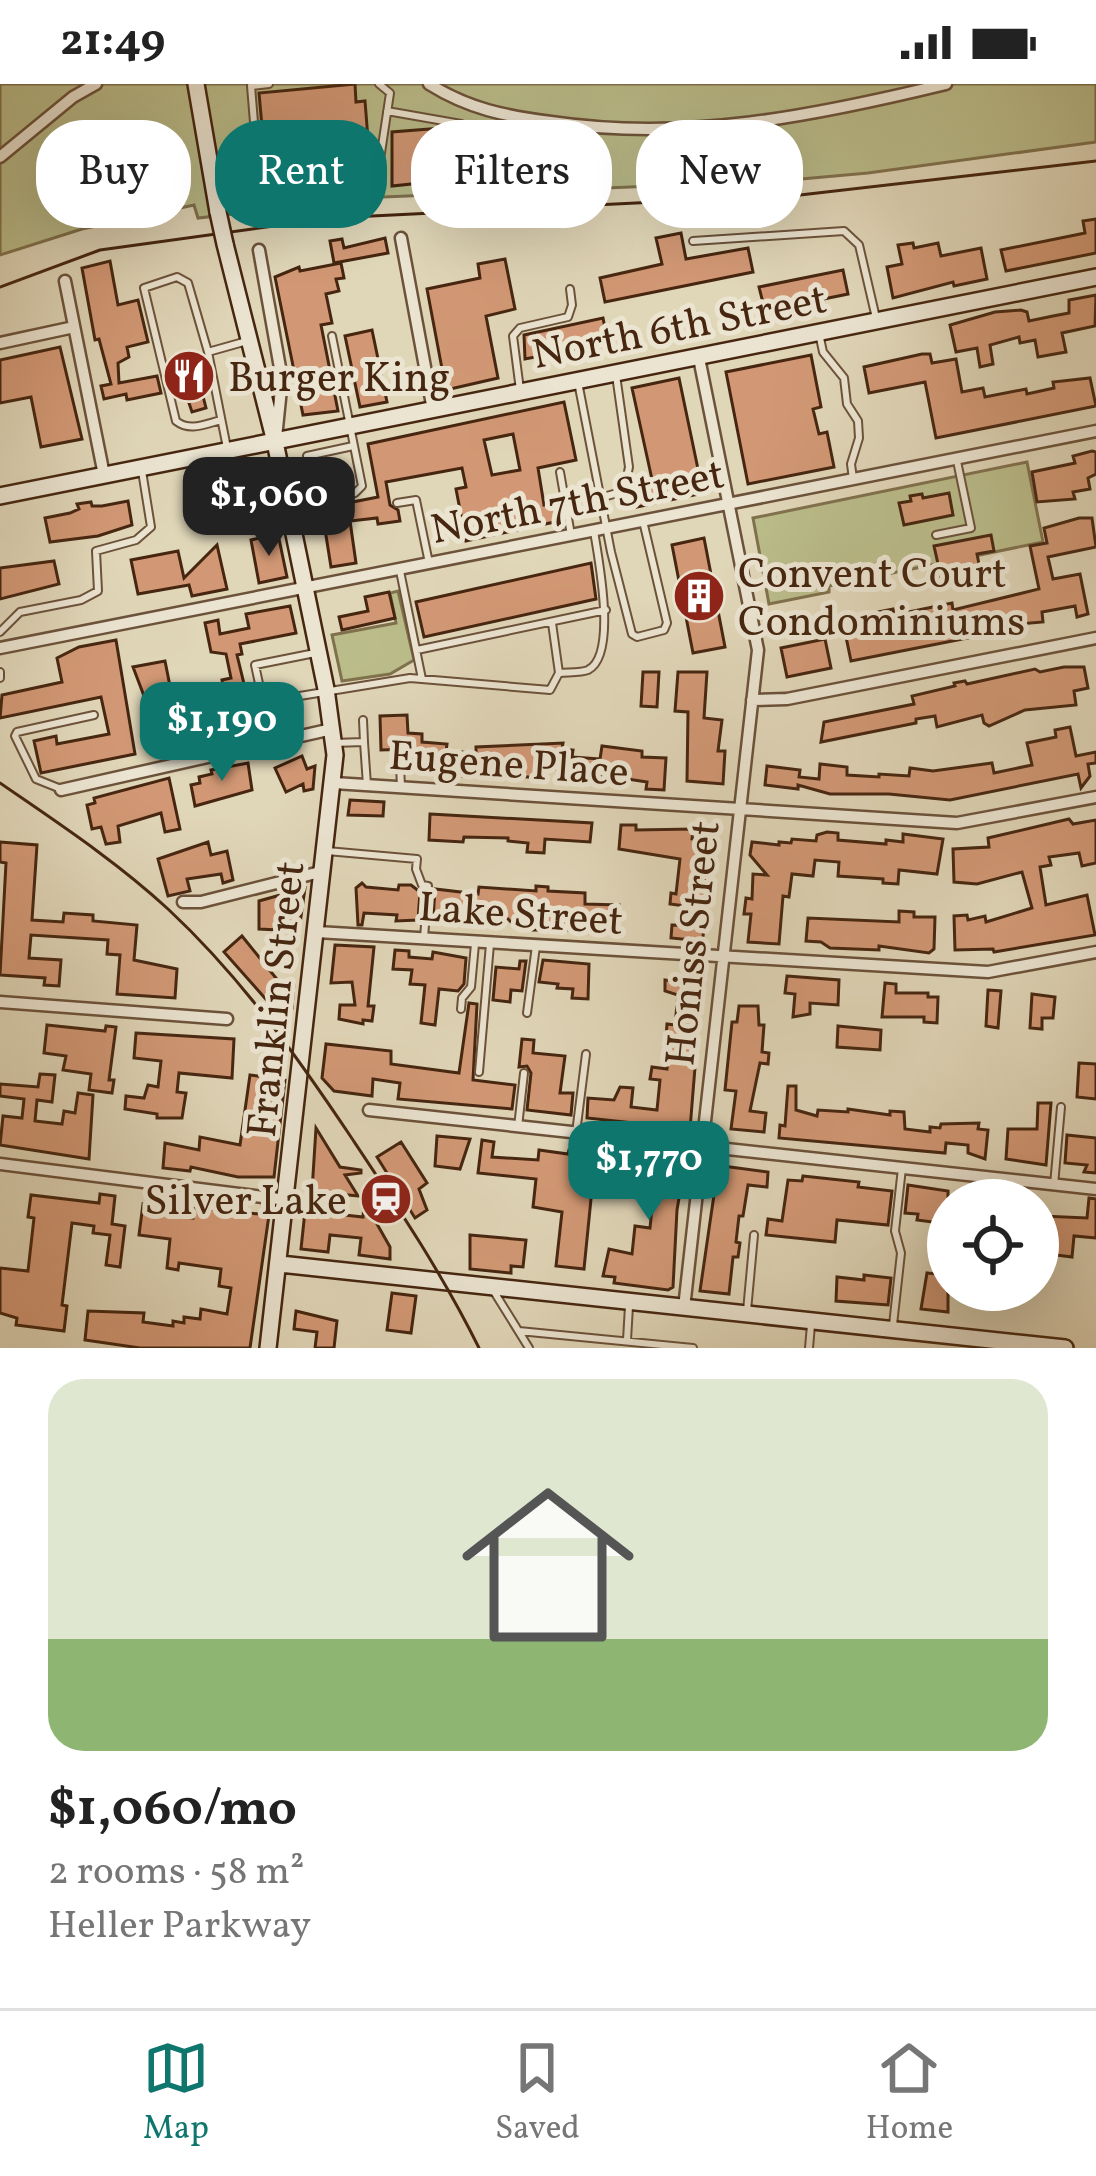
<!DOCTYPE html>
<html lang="en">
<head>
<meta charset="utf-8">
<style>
	body { margin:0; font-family:Vollkorn,serif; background:#f2f2f2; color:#222; height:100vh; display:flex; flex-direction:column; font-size:45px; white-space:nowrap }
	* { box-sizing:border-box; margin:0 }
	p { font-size:39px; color:#767676 }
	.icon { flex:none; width:66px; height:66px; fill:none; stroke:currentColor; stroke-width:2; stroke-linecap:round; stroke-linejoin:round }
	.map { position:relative; height:1264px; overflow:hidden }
	.side { display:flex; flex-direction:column; background:#fff; flex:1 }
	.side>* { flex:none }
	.top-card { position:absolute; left:36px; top:36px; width:1026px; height:108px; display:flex; gap:24px }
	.fabs { position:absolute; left:927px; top:1095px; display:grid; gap:24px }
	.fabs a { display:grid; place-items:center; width:132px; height:132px; border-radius:50%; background:#fff; box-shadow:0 12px 48px #0002; font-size:60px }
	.price { position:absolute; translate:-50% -102px; padding:0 27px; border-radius:24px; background:#0f766e; color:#fff; font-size:39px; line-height:78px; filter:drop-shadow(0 3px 6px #0008) }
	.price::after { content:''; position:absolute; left:50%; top:72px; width:36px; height:27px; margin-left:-18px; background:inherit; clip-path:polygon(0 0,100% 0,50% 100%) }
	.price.on { background:#222; color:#fff }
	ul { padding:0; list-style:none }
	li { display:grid; align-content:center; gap:24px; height:636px; padding:0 48px }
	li+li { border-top:3px solid #e0e0e0 }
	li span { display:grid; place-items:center; height:372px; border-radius:36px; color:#555 }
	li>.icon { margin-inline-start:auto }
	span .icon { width:216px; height:216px; fill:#fffc; stroke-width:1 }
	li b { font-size:51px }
	.tag { padding:0 42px; border-radius:48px; background:#fff; box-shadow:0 12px 48px #0002; font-size:42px; line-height:108px }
	.tag.on { background:#0f766e; color:#fff }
	.status { display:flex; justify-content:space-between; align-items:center; height:84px; padding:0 60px; background:#fff; direction:ltr }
	.status svg { height:33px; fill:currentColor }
	.dock { display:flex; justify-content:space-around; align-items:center; height:168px; border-top:3px solid #e0e0e0; background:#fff; font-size:33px; color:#767676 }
	.dock a { display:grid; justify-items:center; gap:6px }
	.dock .on { color:#0f766e }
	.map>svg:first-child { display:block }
	.green { fill:#babc8a; stroke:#80714d; stroke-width:3 }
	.building { fill:#d29875; stroke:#462610; stroke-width:3; fill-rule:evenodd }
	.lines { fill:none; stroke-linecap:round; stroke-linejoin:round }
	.lane-casing { stroke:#6c523a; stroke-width:10 }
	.street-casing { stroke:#6c523a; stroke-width:15 }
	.secondary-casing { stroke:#462610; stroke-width:20 }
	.lane { stroke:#ebe4d1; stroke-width:6 }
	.street { stroke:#ebe4d1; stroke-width:10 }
	.secondary { stroke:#ebe4d1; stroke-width:15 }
	.tram { stroke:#462610; stroke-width:3 }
	.secondary-bridge-casing { stroke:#462610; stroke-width:20; stroke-linecap:butt }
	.secondary-bridge { stroke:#ebe4d1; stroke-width:15 }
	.labels { text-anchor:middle; stroke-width:10; stroke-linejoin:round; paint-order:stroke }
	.street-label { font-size:42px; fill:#462610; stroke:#ebe4d1 }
	.poi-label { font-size:42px; fill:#462610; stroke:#ebe4d1; text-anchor:start }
</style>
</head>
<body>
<div class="status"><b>21:49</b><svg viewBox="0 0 49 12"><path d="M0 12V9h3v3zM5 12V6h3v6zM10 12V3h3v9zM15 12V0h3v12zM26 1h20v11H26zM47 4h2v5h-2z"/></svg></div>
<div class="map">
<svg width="1096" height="1264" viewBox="0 0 1096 1264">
	<rect width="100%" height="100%" fill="#e0d6b8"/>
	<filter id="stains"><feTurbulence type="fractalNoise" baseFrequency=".00167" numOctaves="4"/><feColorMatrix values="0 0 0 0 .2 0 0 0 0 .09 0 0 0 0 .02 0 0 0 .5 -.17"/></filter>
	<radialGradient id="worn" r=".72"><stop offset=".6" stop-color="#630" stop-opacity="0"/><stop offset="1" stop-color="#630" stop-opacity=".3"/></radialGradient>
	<path class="green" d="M0,0H1096V58L868,89L779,97L383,113L198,134L194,121L82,145L0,171Z
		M1027,378L1043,458L829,502V508L769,520L753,434Z
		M398,507L414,576L390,590L342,597L332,551L396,539L390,509Z"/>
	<path class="building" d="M355,0L356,18L365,17L368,55L369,65L360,66L362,92L267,99L259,9Z
		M442,44L459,47L461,76L507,73L514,77L516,99L470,103L469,94L392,102V48Z
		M1096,135V169L1006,187L1001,166L1085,149L1083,137Z
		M681,149L686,175L748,164L753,188L605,218L600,194L662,180L656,154Z
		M385,154L388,169L334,179L330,157L342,155L344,164Z
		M913,159L914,164L938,159L941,172L981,164L987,195L954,202L953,198L893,214L887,183L902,180L898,161Z
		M505,175L515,225L486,232L498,294L446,306L427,205L480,194L478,180Z
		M110,177L118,221L138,216L148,258L127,263L129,273L118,279L119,299L157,292L161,309L127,316L126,310L104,315L101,302L111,300L99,255L95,256L82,184Z
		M341,179L344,194L336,195L339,207L326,210L332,239L321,241L338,327L303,331L275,193L299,183L300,187Z
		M843,186L848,210L765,227L759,203Z
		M1096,211L1095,242L1062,249L1066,268L1038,273L1035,256L1020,259L1019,253L990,261L993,280L980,283L977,264L956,268L950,241L995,228L1021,226L1027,228L1029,237L1053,232L1069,229V216Z
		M603,234L608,259L525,275L524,251Z
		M372,246L387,318L360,323L345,252Z
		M60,263L82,355L41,363L31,313L0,319V276Z
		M922,270H930L932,279L956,275L962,308L983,304L985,313L1026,305L1027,310L1054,304L1053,298L1090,294L1096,322L936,354L925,298L869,309L864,283Z
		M185,271L187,279L194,277L206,324L192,328L174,274Z
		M811,271L821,323L813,325L819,350L827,348L834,383L748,400L726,288Z
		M679,294L703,409L637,423L632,404L653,400L632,304Z
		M564,318L576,376L538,384L544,421L555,419L559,437L466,457L456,405L466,403L462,384L386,398L390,421L398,426L400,437L378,440L377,434L350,437L356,479L331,483L324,439L329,432L322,424L378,413L368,360ZM513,350L520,386L492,391L484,356Z
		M1092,367L1096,368V390L1088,394L1090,405L1073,408L1075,415L1037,418L1032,388L1075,379L1073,372Z
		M949,409L953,431L904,441L899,419L911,417L910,412L922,410L923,414Z
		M128,417L132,441L98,452L50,458L45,434L70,429L79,425L77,420L91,418L92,422H102Z
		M250,421L253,439L208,448L203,431Z
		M1079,434H1092L1096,463L1048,473L1053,495L1080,490L1088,530L1077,533L1075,522L1042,528L1043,538L1007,541L1008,546L851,577L845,548L865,543L863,531L893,525L894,531L952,519L953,526L1039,505L1030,462L1047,459L1044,444Z
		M278,450L287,493L259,499L251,456Z
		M991,451L994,467L977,470L980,485L929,495L926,483L938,480L934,462Z
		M704,454L725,563L693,569L672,461Z
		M217,461L227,505L192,512L189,501L138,510L131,476L178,467L184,494Z
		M54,477L59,500L0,515V484Z
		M591,479L596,515L424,553L416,518Z
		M389,508L395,534L342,546L339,533L368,527L365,513Z
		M290,522L296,549L240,560L242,570L237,571L255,645L199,660L193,630L221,625L219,617L226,616L222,596L231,594L226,570L211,568L205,539L218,536L220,550L249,544L246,530Z
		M825,555L831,584L787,593L781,564Z
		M116,556L135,670L41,689L34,657L56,652L57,660L109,650L101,613L0,634L2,611L62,598L57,574L79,563Z
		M165,577L171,607L183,605L186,617L161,622L170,665L154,668L144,612L133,583Z
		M1064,583H1084L1088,604L1074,607L1076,621L1025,626L989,642L984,639L982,631L937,643L935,632L916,635V639L821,658L824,638L914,620L912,612L955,602L954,599L965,597L967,600L1035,585L1040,588Z
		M643,588H659L657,623L641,622Z
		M678,588H707L704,634L722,636L718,667H725L723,700L687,697L688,628L675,627Z
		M407,631L408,649L422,650V658L447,660L446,667L476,669V663L563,659L562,665L573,666L572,673L600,675L602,662L642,667V673L666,674L664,706L646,705L647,698L621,694L591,692L590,699L577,698L578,687L538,684L537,694L482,688V692H460L412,686L411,665L381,666L380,632Z
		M1070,643L1076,672L1096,668V679L1088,680L1090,692L1081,704L1078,690L950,716L889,710H830L798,701V705L765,701L767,682L800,686L799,693L819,695L820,680L847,683V691L879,693V690L909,692L910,684L933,687L992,679L994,689L1032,681L1027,659L1056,653L1055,646Z
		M302,672L307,685L315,682L313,705L304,707L303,700L286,708L275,684Z
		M248,679L252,706L195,722L191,701L200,699L199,693L212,690L211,686Z
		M169,694L180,745L165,748L161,729L118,742L120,758L106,760L101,743L92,745L87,721L95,719L94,714Z
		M350,716L384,718L383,732L348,731Z
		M430,730L592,739L590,758L545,755L544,769L527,768L528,759L508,757V754L464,753L463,758L429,756Z
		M1069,735L1073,740L1096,736V779L1082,782L1079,769L1049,773L1051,781L1040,783L1046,821L1087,811L1095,851L994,868L993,865L955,866L954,832L967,831L968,836L985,832L986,838L1032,824L1022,788L977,800L954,798L953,765L989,763L988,754Z
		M621,741H636V746L693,745L692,755L712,757L709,785L695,784L710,804L708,825L670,820L671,809L676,810L680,775L619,765Z
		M827,748L838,749V756L886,760V756L903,758V750L943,755L937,790L899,786L898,800L883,799V795L838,792L839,778L815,776L813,792L792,790L789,813L783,812L779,860L748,858L751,830H744L746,814L752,815L753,790L767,791L750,771L752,758L779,761V758L791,759L792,755L816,757L817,751Z
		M0,758L37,761L32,836L63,838L64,829L93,831V837L137,841L134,876L177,885L175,914L117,910L120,871L107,870L108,856L31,851L29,874L61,876L59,902L44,901L45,894L0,891L6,779L0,778Z
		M208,758L211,771L227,767L233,796L223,799L221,790L187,795L190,807L168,812L158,775Z
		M362,799L366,803L398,806L399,801H411L420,808L418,836L396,837L397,831L364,829L362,841H358L356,804Z
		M536,802L548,803V807L585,809V820L619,821L618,846H533L532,839L511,838L506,833L440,830V836H433L435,805L478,810L479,803L536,807Z
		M305,804L299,847L259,845V817Z
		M899,827L914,828V833H935L934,865L929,869L879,862V866L830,864L821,858L806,857L808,834L899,838Z
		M672,841L705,842L702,857L671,854Z
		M242,852L280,899L294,900L292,924L271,921L224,868Z
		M335,861L374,863L368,922H374L372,937L363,936V940L339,935L340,921H355L352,898L331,899Z
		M395,866L409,867V873L432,875L433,868L466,874L464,900L458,907L439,905L435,941L421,939L425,901L410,900L412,886L393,885Z
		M543,876L589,880L588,915L572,914L573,905L557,904L558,900L539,898Z
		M520,877H526L522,907L511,906L510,918L493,916L496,883L519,885Z
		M787,892L839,896L838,921L810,919V930L793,933L795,910L785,909Z
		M665,896L705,900L693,958L696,971L690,1045L587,1034L588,1014L614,1016L620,1003L633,1004L631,1023L657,1026L660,996L650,995L652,983L667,985L670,954L666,953L667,940L675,941L678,911L665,907Z
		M885,899L896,900V909H928V913H938L937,939L924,938V933H882Z
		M988,906L1001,907L998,944L986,942Z
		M1032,910L1055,913L1053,934H1042V945L1030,944Z
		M469,919L477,920L473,996L515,1001L512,1025L398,1015L400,999L373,995L372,1012L334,1007L322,994L326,960L391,967V980L459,989Z
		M739,922H758L759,941H764L762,968L769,969L768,980L760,979L750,1027L766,1029L764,1048L731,1045L736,1007L725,1006L732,938H737Z
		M47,941L105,947L106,942L116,943L109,996H114L112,1009L89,1006L91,990L63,986L66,972L44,969Z
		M838,942L881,946L880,966L837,963Z
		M136,949L234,955L232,994L179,989L177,1008L186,1009L182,1034H157V1030L125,1025L126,1012L144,1014L148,1001L158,1003L161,977L134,974Z
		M522,955L534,956L533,969L565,972L560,1009H573L571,1031L527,1026L531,989L527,982L519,983Z
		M1079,979L1096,980V1015L1077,1013Z
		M40,990L55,991L52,1018L37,1016L35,1037L62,1040L64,1027L75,1029L78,1009L93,1011L89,1075L0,1061L3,1032L22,1034L24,1015L0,1012V1000L38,1003Z
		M250,991L285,996L274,1093H238L191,1083L190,1087L163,1084L165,1059L199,1066L200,1053L240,1061Z
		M788,1002H796V1026L817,1032L818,1026L848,1028V1025L890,1031V1027L904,1028L905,1045L930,1048V1043L940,1044L941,1040L979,1039L978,1045L988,1046L985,1075L968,1069V1061L946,1059L945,1069L779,1054L780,1041L785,1042Z
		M1038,1019H1051L1046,1081L1006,1075L1008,1045H1037Z
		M316,1044L340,1083L361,1086V1089L345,1091L358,1112L338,1110L335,1130L363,1133L364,1119L375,1111L389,1132L377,1140L390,1163V1175L359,1171L361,1154L330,1151L328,1168L301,1165L305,1127L309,1107H312Z
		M1067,1051L1096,1054V1089L1084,1088L1087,1081L1065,1079Z
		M437,1052L470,1055L460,1085L435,1082Z
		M482,1056L494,1058L492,1073L538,1076L539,1066L568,1070L569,1066L579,1067L575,1103L592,1105L584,1185L556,1182L562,1128L533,1123L536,1095L478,1089Z
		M401,1058L427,1099L419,1105L427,1126L415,1134L377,1073Z
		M611,1073L685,1079L677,1126L673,1203L668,1206L614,1199L615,1193L603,1192L609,1165L632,1170L635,1142L650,1144L652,1124L644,1123L645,1107L609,1102Z
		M715,1081L768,1088L767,1103L748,1101L743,1132H739L736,1158L740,1159L738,1173H733L729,1210L700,1207L716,1097H713Z
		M803,1092L859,1098L858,1103L892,1107L888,1141L837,1136L835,1158L766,1151L768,1135L782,1137L788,1096L802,1097Z
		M908,1101L948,1107V1140L917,1136L918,1130L905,1129Z
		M100,1110L115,1112L112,1140L125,1142L120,1183L106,1181L110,1151L93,1149L94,1142L72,1139L62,1221L67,1222L64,1247L16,1241L17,1234L0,1229V1184L28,1187L34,1134L28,1133L31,1111L99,1119Z
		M1089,1114L1096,1115V1154L1074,1152L1072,1173L1040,1169L1043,1132L1087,1134Z
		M159,1118L171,1119L169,1131L193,1134L195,1124L269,1131L250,1264H140L85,1256L88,1227L144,1229L143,1238L173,1242V1237L184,1239V1233L200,1235L201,1225L227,1230L231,1204L219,1202L221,1185L179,1179L178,1186L167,1184L170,1155L139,1151L143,1120L159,1122Z
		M470,1151L526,1156L523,1183L511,1182V1189L470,1185Z
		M927,1189L948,1191V1228L921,1225Z
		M864,1191L891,1194L888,1221L836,1217L837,1193L864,1196Z
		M392,1209L416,1212L411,1249L387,1246Z
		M296,1227L337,1237L334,1264H315L317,1248L294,1245Z"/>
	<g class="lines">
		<g class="lane-casing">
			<path id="lane" d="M269,0L251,2L260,111L368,100L379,82L390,9L379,0
				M387,27L461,40L523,73L525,92
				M693,157L844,147L859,161L876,234
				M819,249L823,268L844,294L847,320L858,337L859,354L851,380L853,395
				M208,268L227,364
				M578,298L611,468L632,550L637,553L664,546L667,539L643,437
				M520,306L513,252L520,244L568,233L572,221L570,205
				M221,336C205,340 190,348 176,337L144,204L177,193L188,199L208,268L247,257
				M560,388L571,451
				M320,392L312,394L307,372L353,362
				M284,401L312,394L317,417L355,409L362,402L332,252
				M600,414L624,407L629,383L616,291
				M397,419L416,416L429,479
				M291,437L322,432
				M936,451L971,444L957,377
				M400,487L422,595
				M552,539L559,589
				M0,548L20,528L81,516L98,507L96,467L136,456L151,443L142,387
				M417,566L606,526
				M315,569L255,581L263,618L410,594L550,606L559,589C567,588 581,589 588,586C618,571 598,473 594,447
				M0,588V594
				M363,636L364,658
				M333,659L364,658L367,701
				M400,680L401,704
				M61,705L36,695L15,652L17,648L94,631
				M327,767L417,775L416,785L422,801L428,802L424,854
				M461,925L462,914L471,903L475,860
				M527,929L536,862
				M479,988L490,860
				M518,1043L524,989
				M576,1049L586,970
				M1054,1101L1061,1023
				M493,1206L529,1264
				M747,1227L754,1151
				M893,1241L901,1169L895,1147L902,1084
				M519,1247L693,1264
				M627,1256L629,1222
				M809,1264L811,1241"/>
		</g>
		<g class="street-casing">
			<path id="street" d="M429,0C469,25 505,32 551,38C687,58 814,32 946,0
				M0,73L73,13L96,0
				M401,154L433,326
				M259,166L282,295L276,354
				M65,197L104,391
				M0,259L74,243
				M0,564L1096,347
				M752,616L787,615L1096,554
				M334,699L957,739L1096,713
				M61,706L332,645
				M183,818H201L324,787
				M317,848L988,888L1096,868
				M0,918L227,935
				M369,1026L1096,1105
				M0,1080L287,1116
				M684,1224L758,566L699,274"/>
		</g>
		<g class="secondary-casing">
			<path id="secondary" d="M196,0L218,128
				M225,160L275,358L326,605L335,671L268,1264
				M0,412L1096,193
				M280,1180L1065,1264"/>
		</g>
		<use href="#lane" class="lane"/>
		<use href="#street" class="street"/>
		<use href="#secondary" class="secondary"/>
		<path class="tram" d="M0,203L100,166L331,134L800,111L1096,77
			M0,699C58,739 116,777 168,825C241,893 296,971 351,1053C397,1122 442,1189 479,1264"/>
		<g class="secondary-bridge-casing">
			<path id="secondary-bridge" d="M218,128L225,160"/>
		</g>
		<use href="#secondary-bridge" class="secondary-bridge"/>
	</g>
	<defs>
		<g id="restaurant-disc" transform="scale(2.7)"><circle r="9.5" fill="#8f2418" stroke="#ebe4d1"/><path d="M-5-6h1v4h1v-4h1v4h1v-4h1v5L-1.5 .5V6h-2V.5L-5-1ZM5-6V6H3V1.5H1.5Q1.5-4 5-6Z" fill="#fff"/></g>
		<g id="building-disc" transform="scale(2.7)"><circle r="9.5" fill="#8f2418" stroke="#ebe4d1"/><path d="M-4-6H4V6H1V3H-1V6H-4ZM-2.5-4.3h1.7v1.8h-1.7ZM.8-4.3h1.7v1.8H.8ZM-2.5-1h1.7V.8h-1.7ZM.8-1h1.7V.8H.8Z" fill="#fff"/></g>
		<g id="station-disc" transform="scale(2.7)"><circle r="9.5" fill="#8f2418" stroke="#ebe4d1"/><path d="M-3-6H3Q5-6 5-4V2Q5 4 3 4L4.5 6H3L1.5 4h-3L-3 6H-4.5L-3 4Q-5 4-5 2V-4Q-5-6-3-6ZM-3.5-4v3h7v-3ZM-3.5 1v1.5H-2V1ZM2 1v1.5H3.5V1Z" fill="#fff"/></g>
	</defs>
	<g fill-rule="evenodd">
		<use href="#restaurant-disc" x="189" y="292"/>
		<use href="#building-disc" x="699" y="512"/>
		<use href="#station-disc" x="386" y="1115"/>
	</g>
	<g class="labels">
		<g class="street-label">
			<text transform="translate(679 241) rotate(-11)" y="15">North 6th Street</text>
			<text transform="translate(577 416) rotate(-11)" y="15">North 7th Street</text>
			<text transform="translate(509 678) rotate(4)" y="15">Eugene Place</text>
			<text transform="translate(521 828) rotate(4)" y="15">Lake Street</text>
			<text transform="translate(691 859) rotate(-84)" y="15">Honiss Street</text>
			<text transform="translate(274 915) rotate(-84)" y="15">Franklin Street</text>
		</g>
		<g class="poi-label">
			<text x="228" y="307">Burger King</text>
			<text x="738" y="503">Convent Court<tspan x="738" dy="48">Condominiums</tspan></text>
			<text x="347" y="1130" text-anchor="end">Silver Lake</text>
		</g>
	</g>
	<rect width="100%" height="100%" filter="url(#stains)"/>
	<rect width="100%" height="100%" fill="url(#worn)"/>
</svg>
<div class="fabs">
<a><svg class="icon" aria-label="locate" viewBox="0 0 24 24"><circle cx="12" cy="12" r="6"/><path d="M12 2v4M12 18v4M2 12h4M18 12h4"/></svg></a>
</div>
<b class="price on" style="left:269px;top:475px">$1,060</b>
<b class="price" style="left:222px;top:700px">$1,190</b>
<b class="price" style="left:649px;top:1139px">$1,770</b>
<div class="top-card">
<a class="tag">Buy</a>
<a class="tag on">Rent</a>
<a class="tag">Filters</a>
<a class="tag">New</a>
</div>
</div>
<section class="side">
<ul>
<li><span style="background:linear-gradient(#dfe7d0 70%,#8fb573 0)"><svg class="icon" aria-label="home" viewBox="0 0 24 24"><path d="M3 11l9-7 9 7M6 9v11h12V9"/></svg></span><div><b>$1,060/mo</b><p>2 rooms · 58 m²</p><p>Heller Parkway</p></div></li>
</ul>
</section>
<nav class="dock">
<a class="on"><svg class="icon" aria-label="map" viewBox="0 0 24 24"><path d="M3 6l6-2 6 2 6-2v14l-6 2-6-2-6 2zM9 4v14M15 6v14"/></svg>Map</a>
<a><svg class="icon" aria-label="saved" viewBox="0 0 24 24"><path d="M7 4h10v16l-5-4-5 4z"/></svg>Saved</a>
<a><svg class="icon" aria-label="home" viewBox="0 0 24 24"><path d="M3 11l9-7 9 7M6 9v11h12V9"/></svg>Home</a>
</nav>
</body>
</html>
